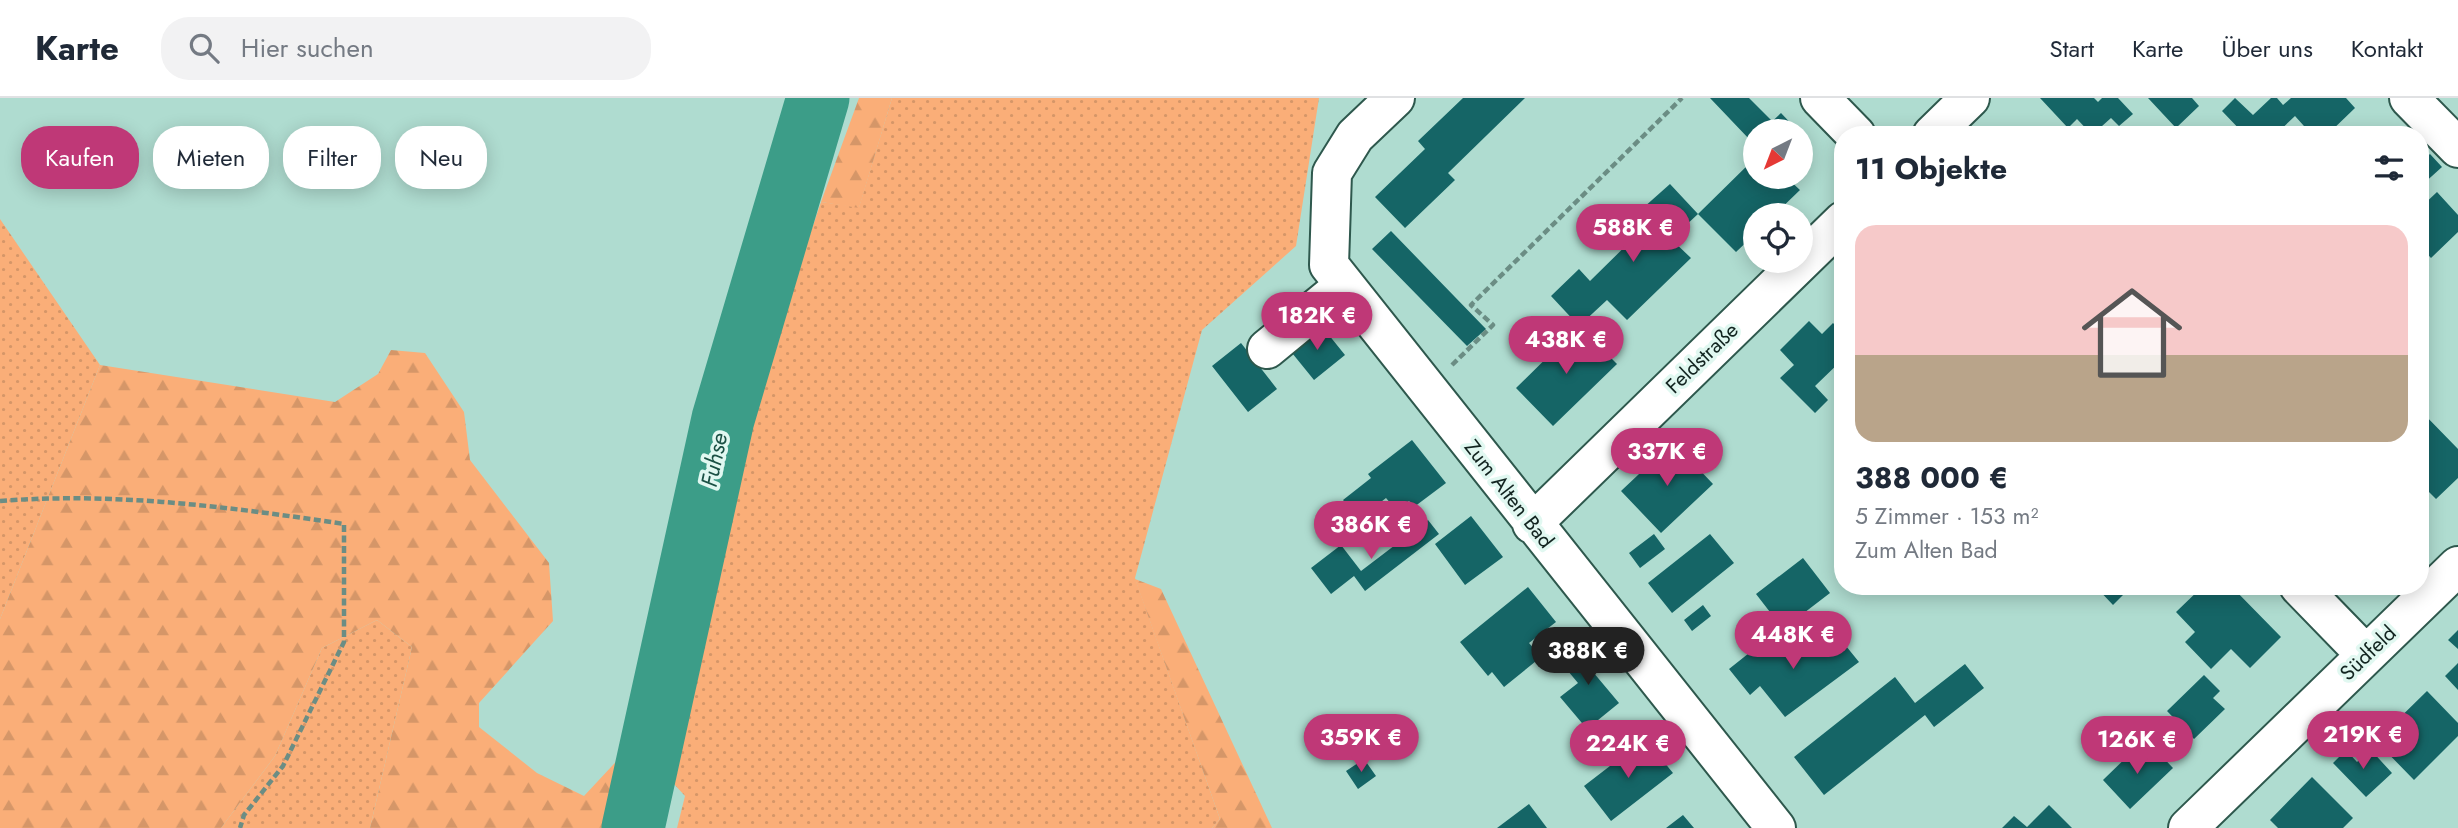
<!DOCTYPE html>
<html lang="de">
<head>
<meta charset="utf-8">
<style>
	body { margin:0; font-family:Jost,sans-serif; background:#f2f2f3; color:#1f2937; height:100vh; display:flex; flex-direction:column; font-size:26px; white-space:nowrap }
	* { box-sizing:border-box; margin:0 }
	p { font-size:23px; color:#747a83 }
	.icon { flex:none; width:38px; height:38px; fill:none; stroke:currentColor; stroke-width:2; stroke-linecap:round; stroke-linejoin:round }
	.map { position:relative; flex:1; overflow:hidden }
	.panel { position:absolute; left:1834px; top:28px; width:595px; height:469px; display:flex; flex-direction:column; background:#fff; border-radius:28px; box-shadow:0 4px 18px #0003 }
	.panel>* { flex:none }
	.hud { position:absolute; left:21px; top:28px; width:665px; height:63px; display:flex; gap:14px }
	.needle { width:46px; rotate:222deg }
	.controls { position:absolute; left:1743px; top:21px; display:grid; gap:14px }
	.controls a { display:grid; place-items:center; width:70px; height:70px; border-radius:50%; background:#fff; box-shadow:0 4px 18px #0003; font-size:35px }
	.price { position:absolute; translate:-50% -60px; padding:0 16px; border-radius:24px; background:#bf3877; color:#fff; font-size:23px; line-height:46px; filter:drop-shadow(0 2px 4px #0008) }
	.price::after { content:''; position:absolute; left:50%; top:42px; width:21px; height:16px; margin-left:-10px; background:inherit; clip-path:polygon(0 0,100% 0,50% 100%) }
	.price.selected { background:#222; color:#fff }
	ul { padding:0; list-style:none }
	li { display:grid; align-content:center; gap:14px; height:371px; padding:0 21px }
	li span { display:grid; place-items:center; height:217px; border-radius:21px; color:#555 }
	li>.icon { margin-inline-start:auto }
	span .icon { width:126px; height:126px; fill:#fffc; stroke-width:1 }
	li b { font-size:30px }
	h2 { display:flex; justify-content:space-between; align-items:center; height:84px; padding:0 21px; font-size:30px }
	.pill { padding:0 24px; border-radius:28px; background:#fff; box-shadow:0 4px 18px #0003; font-size:24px; line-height:63px }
	.pill.selected { background:#bf3877; color:#fff }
	header { display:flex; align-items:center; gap:42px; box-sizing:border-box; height:98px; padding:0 35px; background:#fff; border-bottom:2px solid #e0e1e3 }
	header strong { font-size:33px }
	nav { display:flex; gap:38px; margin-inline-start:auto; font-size:24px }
	.search { width:490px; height:63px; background:#f2f2f3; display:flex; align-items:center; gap:18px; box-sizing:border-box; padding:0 24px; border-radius:28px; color:#747a83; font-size:26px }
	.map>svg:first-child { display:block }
	.grass { fill:url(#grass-dots) }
	.forest { fill:url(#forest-firs) }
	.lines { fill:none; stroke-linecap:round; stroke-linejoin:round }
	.river { stroke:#3c9d88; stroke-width:63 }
	.building { fill:#156566 }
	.minor-casing { stroke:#2e584d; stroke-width:42 }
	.path { stroke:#6b8d84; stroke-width:4.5; stroke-dasharray:7 3.5; stroke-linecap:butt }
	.minor { stroke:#fff; stroke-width:38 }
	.labels { text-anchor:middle; stroke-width:7; stroke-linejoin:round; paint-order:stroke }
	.street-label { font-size:21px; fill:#122420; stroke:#e1f8f1 }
	.water-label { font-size:23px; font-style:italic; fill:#1b5145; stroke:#e1f8f1 }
</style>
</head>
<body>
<header>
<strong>Karte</strong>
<div class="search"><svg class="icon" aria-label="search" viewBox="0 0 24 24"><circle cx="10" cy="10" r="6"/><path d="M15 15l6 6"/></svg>Hier suchen</div>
<nav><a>Start</a><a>Karte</a><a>Über uns</a><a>Kontakt</a></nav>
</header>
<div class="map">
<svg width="2458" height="730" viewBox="0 0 2458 730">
	<defs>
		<pattern id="grass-dots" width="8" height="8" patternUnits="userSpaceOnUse" patternTransform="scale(1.75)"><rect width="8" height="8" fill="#faae78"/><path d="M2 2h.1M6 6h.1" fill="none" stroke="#d59668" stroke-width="1.8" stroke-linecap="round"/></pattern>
		<pattern id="forest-firs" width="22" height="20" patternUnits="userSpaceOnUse" patternTransform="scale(1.75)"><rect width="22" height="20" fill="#faae78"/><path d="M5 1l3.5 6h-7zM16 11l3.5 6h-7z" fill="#d59668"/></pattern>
	</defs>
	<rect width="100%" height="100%" fill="#afdcd0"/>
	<path class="grass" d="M892,0H1319L1296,148L1202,232L1135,480L1220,721L1212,730H677L685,698L674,686L743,335L821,104L859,109Z
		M0,121L100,267L0,521Z
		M377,522L412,549L370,730H221L275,658L322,550Z"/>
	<path class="forest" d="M859,0H892L859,110L821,104Z
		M391,252L425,255L464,314L470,362L549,465L553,523L479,605V629L537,675L584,698L639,639L613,730H370L412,549L377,522L322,550L275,658L221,730H0V521L100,267L335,304L378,276Z
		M1135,481L1161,491L1272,730H1212L1220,721Z"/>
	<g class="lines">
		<path class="river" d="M633,730L723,321L818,0"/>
	</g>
	<path class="building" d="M1463,0H1525L1448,75L1455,82L1405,130L1375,99L1425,51L1418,43Z
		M1710,0H1749L1771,22L1755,33L1750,42Z
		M2040,0H2094L2098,4L2102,0H2118L2133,16L2119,28L2111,20L2092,37L2077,21L2068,30Z
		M2148,0H2192L2199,8L2176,30Z
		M2235,0L2253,17L2271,0H2277L2283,7L2291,0H2346L2355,10L2327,37H2312L2295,18L2275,37H2245L2222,13Z
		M1781,15L1798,33H1762Z
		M2430,56L2442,69L2422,87L2420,65Z
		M1755,60V79H1786L1800,92L1774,117H1755V136L1736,154L1698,116Z
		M1670,86L1698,116L1671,141L1691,160L1627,222L1607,202L1579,228L1551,198L1579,171L1590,183L1653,121L1643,110Z
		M2437,94L2458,117V134L2431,160L2420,148V110Z
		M1391,133L1486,231L1467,248L1372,151Z
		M1809,223L1822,236L1833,225L1843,235V261L1815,288L1828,302L1815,315L1780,280L1794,267L1780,252Z
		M1320,226L1345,257L1314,282L1288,250Z
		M1579,228L1617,266L1553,328L1516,290Z
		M1241,245L1277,291L1248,314L1212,268Z
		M2420,312L2458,351V380L2436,401L2420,385Z
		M1412,342L1446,385L1414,409L1409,403L1397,413L1386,400L1359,421L1343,402L1371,380L1368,376Z
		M1673,344L1713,386L1661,435L1621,393Z
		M1471,418L1503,459L1465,487L1435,446Z
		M1428,422L1439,436L1365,493L1354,478L1331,496L1311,470L1341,447L1361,473Z
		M1654,436L1665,451L1640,470L1629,455Z
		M1710,436L1734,465L1672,515L1648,485Z
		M1803,460L1830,495L1783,531L1756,496Z
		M2095,488H2132L2113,507Z
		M2203,488H2231L2281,539L2250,570L2231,551L2211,571L2185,544L2195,534L2176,514Z
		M1528,489L1556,524L1529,545L1541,559L1504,589L1492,574L1488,578L1460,544Z
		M1703,507L1711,518L1692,533L1684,522Z
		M2458,532V551L2448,542Z
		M1773,536L1794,562L1807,550L1837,537L1859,564L1785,619L1760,588L1750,597L1729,571Z
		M1594,543L1608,561L1593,574L1619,605L1587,631L1560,599L1578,585L1563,567Z
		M2458,565V592L2445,578Z
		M1965,566L1984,590L1934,629L1925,617L1824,697L1794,659L1895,579L1915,605Z
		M2204,577L2220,593L2213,600L2225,611L2194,641L2167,613Z
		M2427,593L2458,625V638L2414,682L2376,643Z
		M1355,625L1370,645L1349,661L1334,641Z
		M1645,641L1673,675L1611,723L1584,688Z
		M2153,649L2173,670L2130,711L2103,682L2136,650L2143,658Z
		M2370,651L2392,675L2366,699L2333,665L2346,652L2357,664Z
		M1364,661L1376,678L1358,691L1346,673Z
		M2312,679L2353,720L2343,730H2278L2270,722Z
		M1529,706L1547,730H1497Z
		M2049,707L2072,730H2002L2014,718L2027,729Z
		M1683,717L1694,730H1666Z"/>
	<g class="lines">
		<g class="minor-casing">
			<path id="minor" d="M1395,0L1355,38L1332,75L1329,167L1776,730
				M1820,0L1856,37
				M2409,0L2458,50
				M1932,37L1970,0
				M1267,251L1345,187
				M1532,426L1843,123
				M2299,488L2366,557
				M2188,730L2458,468"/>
		</g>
		<path class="path" d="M1452,267L1493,227L1471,207L1682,0
			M0,403C116,394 230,409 344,426V544L283,668L244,717L240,730"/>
		<use href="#minor" class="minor"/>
	</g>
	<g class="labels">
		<g class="street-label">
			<text transform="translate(1702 260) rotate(-44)" y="7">Feldstraße</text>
			<text transform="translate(1509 396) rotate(52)" y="7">Zum Alten Bad</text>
			<text transform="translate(2368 555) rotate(-44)" y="7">Südfeld</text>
		</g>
		<g class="water-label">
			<text transform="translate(714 362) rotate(-78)" y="8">Fuhse</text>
		</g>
	</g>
</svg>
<div class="controls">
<a><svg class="needle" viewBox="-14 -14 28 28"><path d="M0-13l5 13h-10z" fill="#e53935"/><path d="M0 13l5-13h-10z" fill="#747a83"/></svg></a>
<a><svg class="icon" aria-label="locate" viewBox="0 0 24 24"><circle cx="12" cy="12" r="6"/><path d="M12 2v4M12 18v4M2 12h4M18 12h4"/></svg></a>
</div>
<b class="price" style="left:1633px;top:166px">588K €</b>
<b class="price" style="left:1317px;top:254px">182K €</b>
<b class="price" style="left:1566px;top:278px">438K €</b>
<b class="price" style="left:1667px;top:390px">337K €</b>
<b class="price" style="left:1371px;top:463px">386K €</b>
<b class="price" style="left:1793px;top:573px">448K €</b>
<b class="price selected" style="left:1588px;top:589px">388K €</b>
<b class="price" style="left:2363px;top:673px">219K €</b>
<b class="price" style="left:1361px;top:676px">359K €</b>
<b class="price" style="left:2137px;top:678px">126K €</b>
<b class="price" style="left:1628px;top:682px">224K €</b>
<div class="hud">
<a class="pill selected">Kaufen</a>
<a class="pill">Mieten</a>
<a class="pill">Filter</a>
<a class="pill">Neu</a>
</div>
<section class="panel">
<h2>11 Objekte<svg class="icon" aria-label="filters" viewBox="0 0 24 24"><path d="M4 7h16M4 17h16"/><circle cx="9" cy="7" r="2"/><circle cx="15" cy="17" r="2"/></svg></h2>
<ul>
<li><span style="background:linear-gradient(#f6c9c9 60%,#b9a48a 0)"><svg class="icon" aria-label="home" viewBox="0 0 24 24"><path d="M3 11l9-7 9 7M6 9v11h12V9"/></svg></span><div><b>388 000 €</b><p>5 Zimmer · 153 m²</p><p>Zum Alten Bad</p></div></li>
</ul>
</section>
</div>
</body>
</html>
